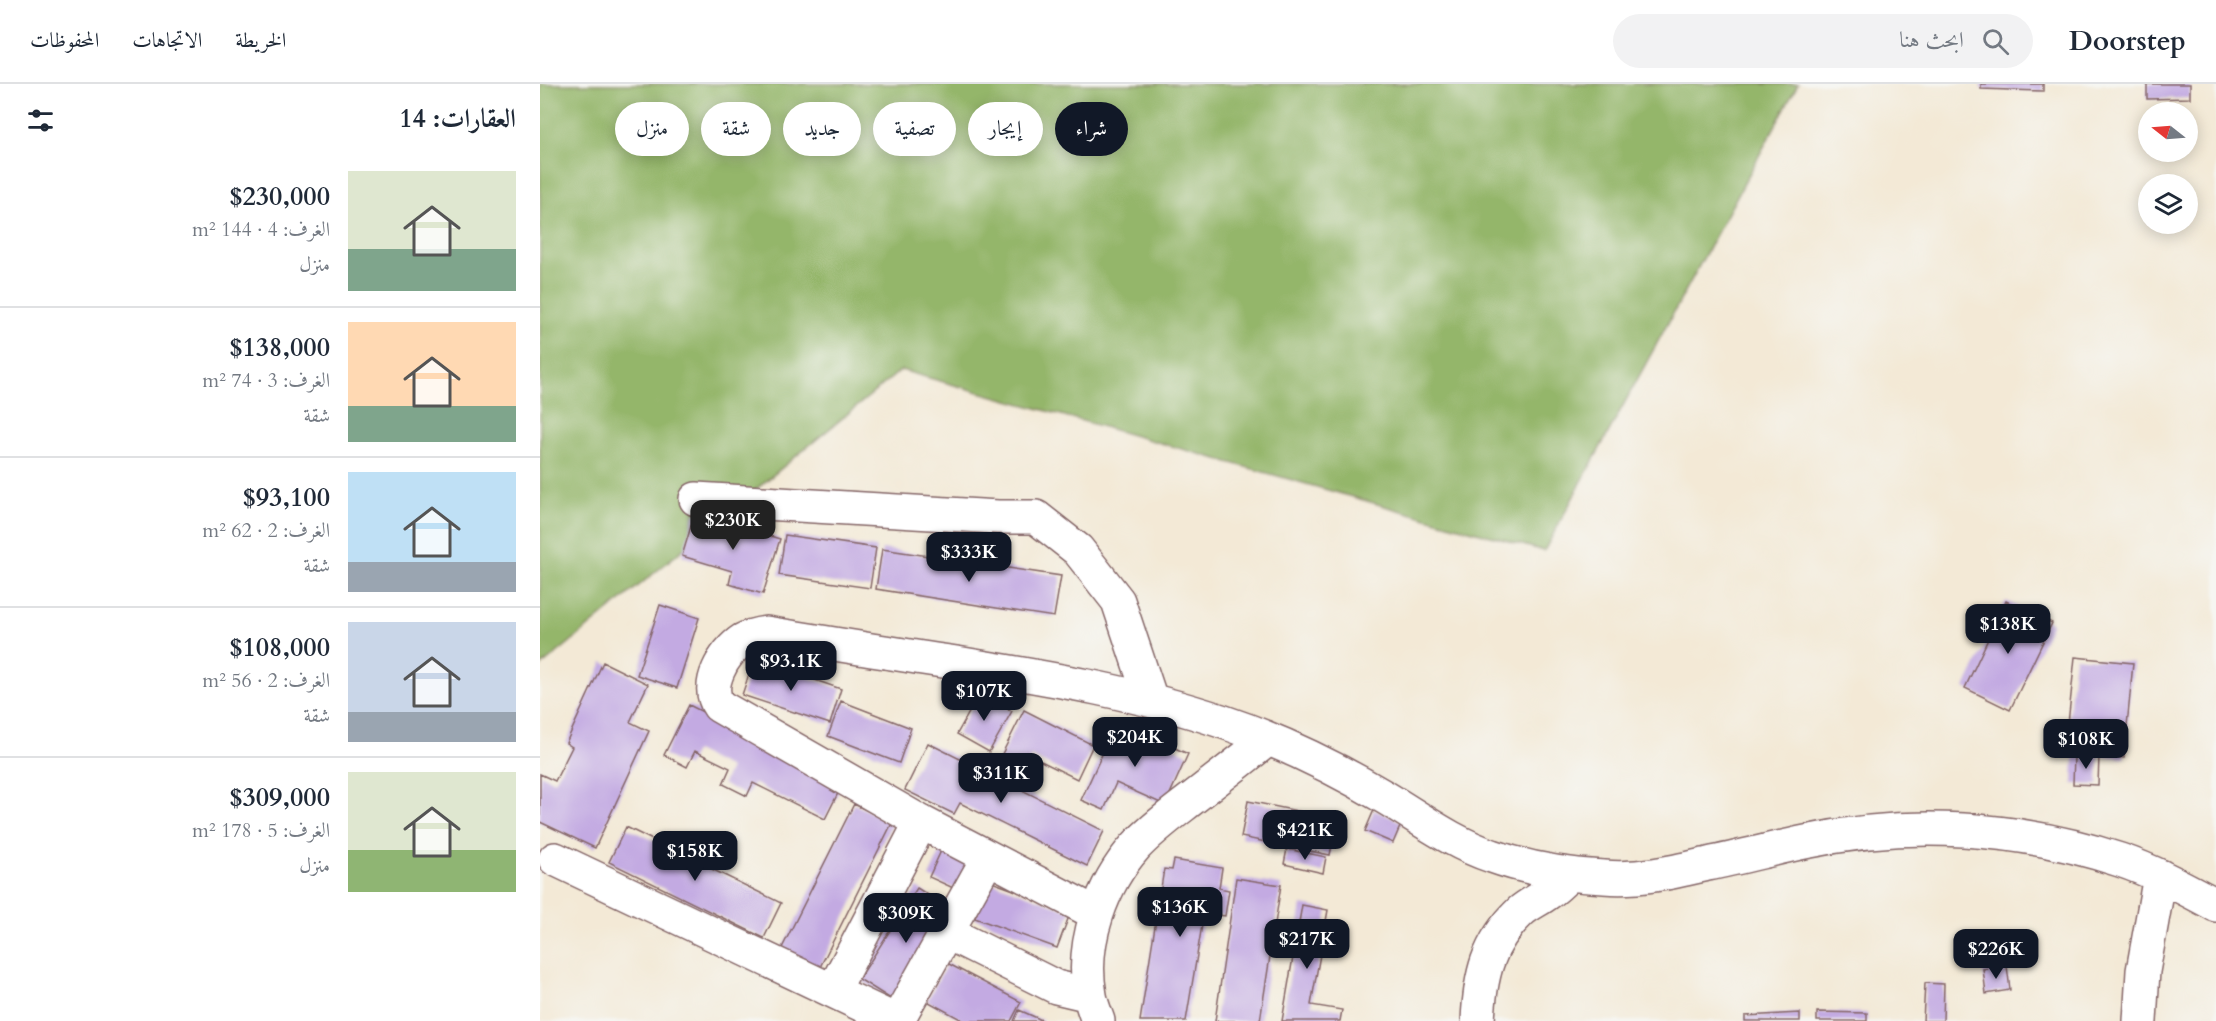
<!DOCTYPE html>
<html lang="ar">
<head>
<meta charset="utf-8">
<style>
	body { margin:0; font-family:Cardo,Amiri,serif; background:#f2f2f3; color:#1f2937; direction:rtl; height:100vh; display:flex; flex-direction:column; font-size:22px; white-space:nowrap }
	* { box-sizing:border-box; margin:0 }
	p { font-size:20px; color:#747a83 }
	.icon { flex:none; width:33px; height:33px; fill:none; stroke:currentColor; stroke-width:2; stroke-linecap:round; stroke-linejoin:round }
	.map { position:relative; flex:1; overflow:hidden; direction:ltr }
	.details { display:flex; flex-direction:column; background:#fff; width:540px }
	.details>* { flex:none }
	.banner { position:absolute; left:18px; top:18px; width:570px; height:54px; direction:rtl; display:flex; gap:12px }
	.needle { width:39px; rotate:287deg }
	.buttons { position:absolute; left:1598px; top:18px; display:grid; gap:12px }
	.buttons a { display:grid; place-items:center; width:60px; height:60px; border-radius:50%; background:#fff; box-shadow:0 3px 15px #0003; font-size:30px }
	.price { position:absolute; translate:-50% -51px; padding:0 14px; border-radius:12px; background:#111827; color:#fff; font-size:20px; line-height:39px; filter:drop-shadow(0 2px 3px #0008) }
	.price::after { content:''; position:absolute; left:50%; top:36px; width:18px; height:14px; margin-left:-9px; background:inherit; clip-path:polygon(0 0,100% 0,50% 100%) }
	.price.active { background:#222; color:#fff }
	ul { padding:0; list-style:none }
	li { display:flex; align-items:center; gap:18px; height:150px; padding:0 24px }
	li+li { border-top:2px solid #e0e1e3 }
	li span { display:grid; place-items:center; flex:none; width:168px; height:120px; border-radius:0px; color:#555 }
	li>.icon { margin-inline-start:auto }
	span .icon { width:72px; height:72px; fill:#fffc; stroke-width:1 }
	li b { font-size:26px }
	h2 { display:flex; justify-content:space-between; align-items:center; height:72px; padding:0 24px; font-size:26px }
	.tag { padding:0 21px; border-radius:27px; background:#fff; box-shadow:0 3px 15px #0003; font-size:21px; line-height:54px }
	.tag.active { background:#111827; color:#fff }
	header { display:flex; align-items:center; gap:36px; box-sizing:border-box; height:84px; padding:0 30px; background:#fff; border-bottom:2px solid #e0e1e3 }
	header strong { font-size:28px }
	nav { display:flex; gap:33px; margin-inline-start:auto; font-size:21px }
	.search { width:420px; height:54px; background:#f2f2f3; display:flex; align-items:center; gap:15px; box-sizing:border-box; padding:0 21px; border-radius:33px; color:#747a83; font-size:22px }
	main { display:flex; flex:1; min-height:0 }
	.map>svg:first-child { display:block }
	.forest { fill:#94b66b; stroke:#6f6a4b; stroke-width:1.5 }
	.building { fill:#c3aae2 }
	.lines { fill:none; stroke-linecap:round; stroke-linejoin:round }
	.minor-casing { stroke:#856667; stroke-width:36 }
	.minor { stroke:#fff; stroke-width:33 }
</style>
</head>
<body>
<header>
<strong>Doorstep</strong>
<div class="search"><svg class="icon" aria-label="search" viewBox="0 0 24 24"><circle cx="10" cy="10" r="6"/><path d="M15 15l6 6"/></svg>ابحث هنا</div>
<nav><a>الخريطة</a><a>الاتجاهات</a><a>المحفوظات</a></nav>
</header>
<main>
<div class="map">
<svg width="1676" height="937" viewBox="0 0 1676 937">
	<rect width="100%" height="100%" fill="#f6f6f2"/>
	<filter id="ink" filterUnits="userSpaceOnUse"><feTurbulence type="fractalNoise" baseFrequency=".0167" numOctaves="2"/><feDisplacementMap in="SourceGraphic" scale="12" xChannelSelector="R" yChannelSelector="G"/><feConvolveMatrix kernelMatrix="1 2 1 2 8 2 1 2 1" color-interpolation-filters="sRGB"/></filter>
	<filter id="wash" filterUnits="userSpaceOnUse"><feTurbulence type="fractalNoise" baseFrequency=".008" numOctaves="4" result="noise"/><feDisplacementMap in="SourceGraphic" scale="24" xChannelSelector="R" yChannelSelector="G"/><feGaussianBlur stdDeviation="1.35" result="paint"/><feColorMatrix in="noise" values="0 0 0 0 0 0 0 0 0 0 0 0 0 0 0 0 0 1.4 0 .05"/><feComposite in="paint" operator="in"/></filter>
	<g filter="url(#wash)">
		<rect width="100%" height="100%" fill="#f3e9d6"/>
		<path class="forest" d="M0,0H1258L1004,467L361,286L0,583Z"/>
		<g id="blocks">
			<path class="building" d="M1441,0H1503V7L1441,5Z
				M1607,0H1650V14L1607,15Z
				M155,429L240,455L223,510L189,500L192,487L142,472Z
				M245,451L336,464L330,504L239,491Z
				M342,465L521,492L514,533L336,505Z
				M1466,517L1512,539L1470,626L1425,604Z
				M120,521L159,534L137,604L97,591Z
				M1535,573L1593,579L1584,674L1525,668Z
				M214,575L301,605L290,640L202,611Z
				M63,578L108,600L90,638L109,647L55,764L0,738V690L15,697L32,663L26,659Z
				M440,609L472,627L449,668L417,650Z
				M301,617L371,644L359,679L288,652Z
				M149,621L303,699L285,735L213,699L207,712L183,700L190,684L155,667L147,683L124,671Z
				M484,626L553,661L537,695L491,672L483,688L459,676Z
				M577,638L648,670L625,721L576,699L564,726L541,716Z
				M388,659L564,747L547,782L420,719L414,730L365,706Z
				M1534,672H1559L1558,701L1533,700Z
				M708,717L797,735L790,771L701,753Z
				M314,720L352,739L279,885L241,866Z
				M834,726L862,738L853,759L825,747Z
				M86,743L241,819L224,854L69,778Z
				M406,756L439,771L422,808L389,793Z
				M747,765L786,773L783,789L744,780Z
				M634,776L682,784L679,804L689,806L685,832L664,829L646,937H600L624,785L632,786Z
				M696,794L741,801L720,937H675Z
				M449,797L531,827L517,864L435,834Z
				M377,804L412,826L354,917L319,895Z
				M762,821L788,826L771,921L802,926L800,937H742Z
				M407,879L481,918L471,937H424L387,917Z
				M1467,882L1470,906L1446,910L1443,885Z
				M1385,899L1404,900L1403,937H1383Z
				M479,926L504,937H474Z
				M1277,928L1327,929V937H1277Z
				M1260,929V937H1205V932Z"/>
		</g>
	</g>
	<g filter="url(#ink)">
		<use href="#blocks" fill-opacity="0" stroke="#856667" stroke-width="1.5"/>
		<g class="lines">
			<g class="minor-casing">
				<path id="minor" d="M156,415L458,433H496L538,466L578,517L611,616
					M15,775L356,937
					M557,830L381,738L179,622C164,602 184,568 203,556C210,552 218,550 226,549C294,560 361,571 429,581C514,595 598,609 681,637C738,656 794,683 846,714C881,735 913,759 952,772C988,785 1025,791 1064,793C1100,796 1133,788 1168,780C1201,773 1233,765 1265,758C1369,736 1478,742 1580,776C1613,787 1644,804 1676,821
					M406,848L516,903L550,911
					M293,907L381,738
					M357,937L448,774
					M558,937C555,928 551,919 550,911C540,859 562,800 596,762C612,745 631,731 649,717C675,697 702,676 728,655
					M938,937C940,893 947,859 981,827C989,820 999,816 1008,809C1016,804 1022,797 1029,791
					M1600,937L1603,887L1620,792"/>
			</g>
			<use href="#minor" class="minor"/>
		</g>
	</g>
</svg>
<div class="buttons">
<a><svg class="needle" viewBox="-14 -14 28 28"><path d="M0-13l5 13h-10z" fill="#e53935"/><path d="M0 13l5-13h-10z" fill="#747a83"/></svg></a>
<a><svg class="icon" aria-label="layers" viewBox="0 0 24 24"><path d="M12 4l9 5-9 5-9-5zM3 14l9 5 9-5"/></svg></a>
</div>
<b class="price active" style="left:193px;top:467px">$230K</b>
<b class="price" style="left:429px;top:499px">$333K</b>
<b class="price" style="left:1468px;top:571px">$138K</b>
<b class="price" style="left:251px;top:608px">$93.1K</b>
<b class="price" style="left:444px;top:638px">$107K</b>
<b class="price" style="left:595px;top:684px">$204K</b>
<b class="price" style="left:1546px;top:686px">$108K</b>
<b class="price" style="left:461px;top:720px">$311K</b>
<b class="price" style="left:765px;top:777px">$421K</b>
<b class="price" style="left:155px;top:798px">$158K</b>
<b class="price" style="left:640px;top:854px">$136K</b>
<b class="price" style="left:366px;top:860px">$309K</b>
<b class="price" style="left:767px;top:886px">$217K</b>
<b class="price" style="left:1456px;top:896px">$226K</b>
<div class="banner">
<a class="tag active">شراء</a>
<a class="tag">إيجار</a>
<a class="tag">تصفية</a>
<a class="tag">جديد</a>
<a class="tag">شقة</a>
<a class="tag">منزل</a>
</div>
</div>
<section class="details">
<h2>العقارات: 14<svg class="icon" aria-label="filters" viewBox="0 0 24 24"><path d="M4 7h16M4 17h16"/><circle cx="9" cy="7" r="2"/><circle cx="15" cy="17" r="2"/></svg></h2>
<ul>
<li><span style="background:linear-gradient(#dfe7d0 65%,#7fa58c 0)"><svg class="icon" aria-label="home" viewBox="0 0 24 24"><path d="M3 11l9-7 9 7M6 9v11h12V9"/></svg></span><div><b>$230,000</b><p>الغرف: 4 · 144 m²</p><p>منزل</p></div></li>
<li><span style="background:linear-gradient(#ffd9b3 70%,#7fa58c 0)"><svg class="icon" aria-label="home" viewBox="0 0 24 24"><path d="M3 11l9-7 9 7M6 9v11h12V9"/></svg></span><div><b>$138,000</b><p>الغرف: 3 · 74 m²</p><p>شقة</p></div></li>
<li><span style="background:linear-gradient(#bfe0f5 75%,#9aa5b1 0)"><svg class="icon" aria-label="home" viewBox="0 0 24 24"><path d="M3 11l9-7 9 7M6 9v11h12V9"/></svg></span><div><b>$93,100</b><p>الغرف: 2 · 62 m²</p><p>شقة</p></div></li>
<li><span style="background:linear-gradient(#c9d6e8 75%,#9aa5b1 0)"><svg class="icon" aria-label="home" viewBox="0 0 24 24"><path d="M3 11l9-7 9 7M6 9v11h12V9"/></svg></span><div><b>$108,000</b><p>الغرف: 2 · 56 m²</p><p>شقة</p></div></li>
<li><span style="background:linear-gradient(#dfe7d0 65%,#8fb573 0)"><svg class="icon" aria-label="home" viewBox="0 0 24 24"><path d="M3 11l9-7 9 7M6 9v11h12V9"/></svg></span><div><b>$309,000</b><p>الغرف: 5 · 178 m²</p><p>منزل</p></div></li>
</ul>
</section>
</main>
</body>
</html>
